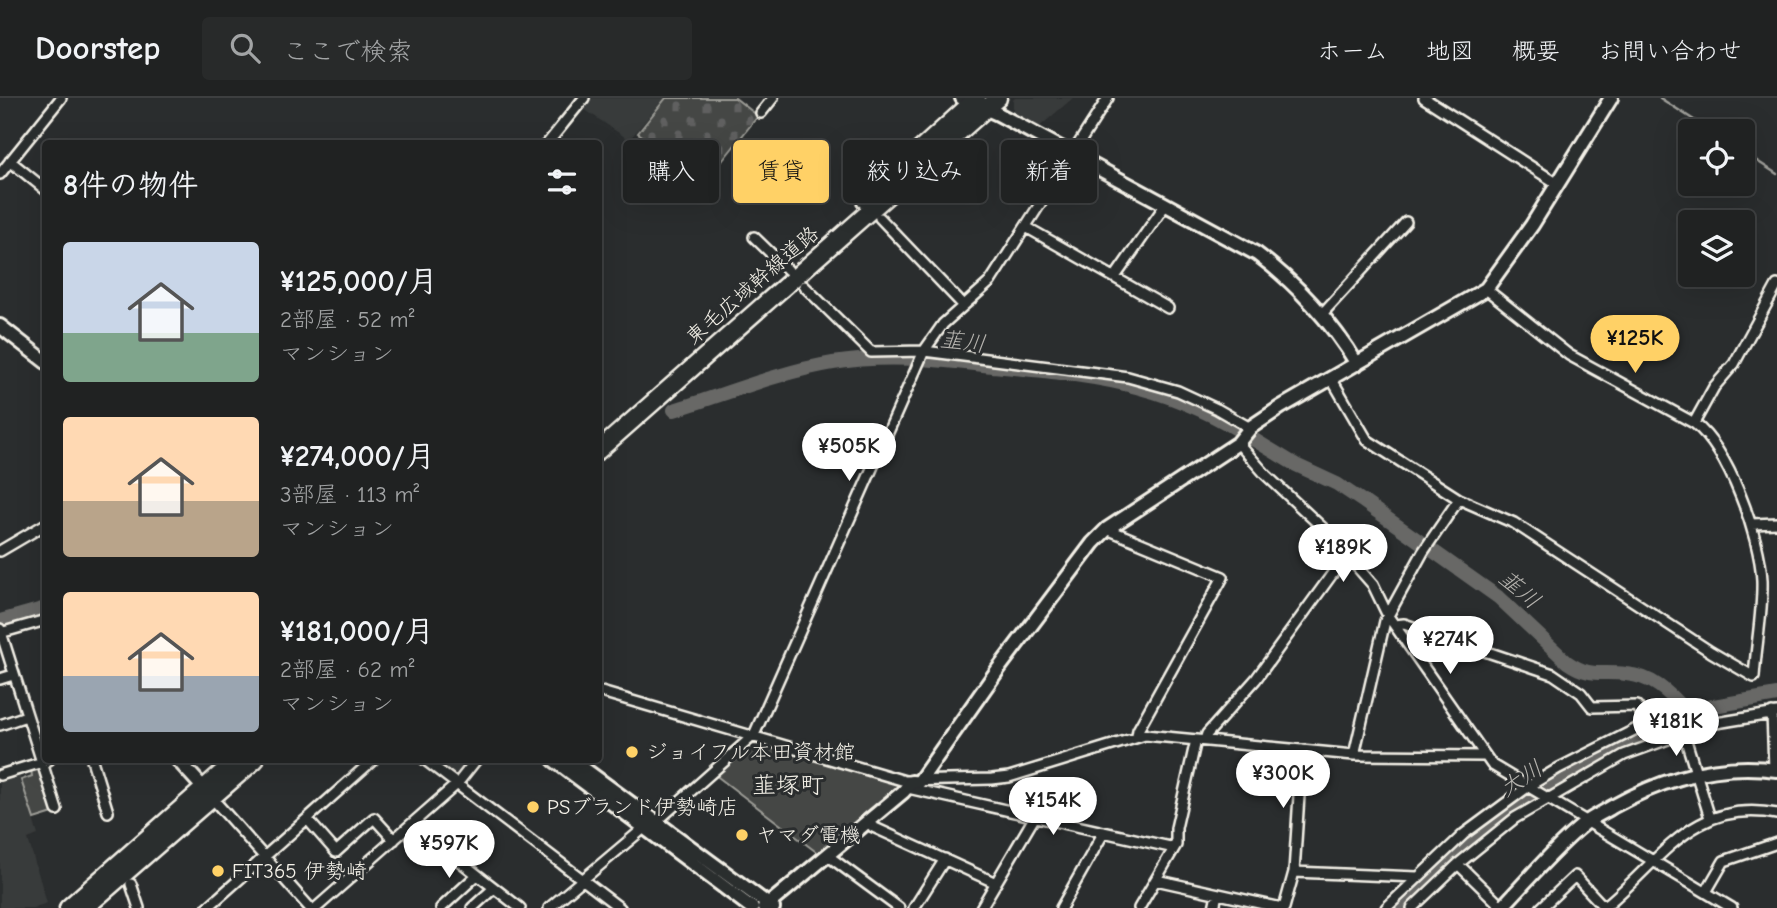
<!DOCTYPE html>
<html lang="ja">
<head>
<meta charset="utf-8">
<style>
	body { margin:0; font-family:"Comic Neue","Klee One",sans-serif; background:#282a2a; color:#f1f3f6; height:100vh; display:flex; flex-direction:column; font-size:26px; white-space:nowrap }
	* { box-sizing:border-box; margin:0 }
	p { font-size:23px; color:#a2a4a5 }
	.icon { flex:none; width:38px; height:38px; fill:none; stroke:currentColor; stroke-width:2; stroke-linecap:round; stroke-linejoin:round }
	.map { position:relative; flex:1; overflow:hidden }
	.panel { position:absolute; left:42px; top:42px; width:560px; height:623px; display:flex; flex-direction:column; background:#202222; border-radius:7px; box-shadow:0 7px 28px #0002,0 0 0 2px #3d3f40 }
	.panel>* { flex:none }
	.hud { position:absolute; left:623px; top:42px; width:665px; height:63px; display:flex; gap:14px }
	.buttons { position:absolute; left:1678px; top:21px; display:grid; gap:14px }
	.buttons a { display:grid; place-items:center; width:77px; height:77px; border-radius:7px; background:#202222; box-shadow:0 7px 28px #0002,0 0 0 2px #3d3f40; font-size:35px }
	.price { position:absolute; translate:-50% -60px; padding:0 16px; border-radius:24px; background:#fff; color:#222; font-size:23px; line-height:46px; filter:drop-shadow(0 2px 4px #0008) }
	.price::after { content:''; position:absolute; left:50%; top:42px; width:21px; height:16px; margin-left:-10px; background:inherit; clip-path:polygon(0 0,100% 0,50% 100%) }
	.price.active { background:#ffd166; color:#111 }
	ul { padding:0; list-style:none }
	li { display:flex; align-items:center; gap:21px; height:175px; padding:0 21px }
	li span { display:grid; place-items:center; flex:none; width:196px; height:140px; border-radius:7px; color:#555 }
	li>.icon { margin-inline-start:auto }
	span .icon { width:84px; height:84px; fill:#fffc; stroke-width:1 }
	li b { font-size:30px }
	h2 { display:flex; justify-content:space-between; align-items:center; height:84px; padding:0 21px; font-size:30px }
	.chip { padding:0 24px; border-radius:7px; background:#202222; box-shadow:0 7px 28px #0002,0 0 0 2px #3d3f40; font-size:24px; line-height:63px }
	.chip.active { background:#ffd166; color:#111 }
	header { display:flex; align-items:center; gap:42px; box-sizing:border-box; height:98px; padding:0 35px; background:#202222; border-bottom:2px solid #3d3f40 }
	header strong { font-size:33px }
	nav { display:flex; gap:38px; margin-inline-start:auto; font-size:24px }
	.search { width:490px; height:63px; background:#282a2a; display:flex; align-items:center; gap:18px; box-sizing:border-box; padding:0 24px; border-radius:7px; color:#a2a4a5; font-size:26px }
	.map>svg:first-child { display:block }
	.built { fill:#373a3a }
	.green { fill:#444645; stroke:#9c9c96; stroke-width:2 }
	.cemetery { fill:url(#cemetery-stones); stroke:#9c9c96; stroke-width:2 }
	.lines { fill:none; stroke-linecap:round; stroke-linejoin:round }
	.stream { stroke:#9f9f9a; stroke-width:2.5 }
	.river { stroke:#676866; stroke-width:14 }
	.street-casing { stroke:#f4f1e8; stroke-width:14 }
	.secondary-casing { stroke:#f4f1e8; stroke-width:18 }
	.highway-casing { stroke:#f4f1e8; stroke-width:21 }
	.street { stroke:#2a2d2e; stroke-width:9 }
	.secondary { stroke:#2a2d2e; stroke-width:12 }
	.highway { stroke:#2a2d2e; stroke-width:16 }
	.poi-dot { fill:#ffd166; stroke:#2a2d2e; stroke-width:2.5 }
	.labels { text-anchor:middle; stroke-width:6; stroke-linejoin:round; paint-order:stroke }
	.street-label { font-size:21px; fill:#f4f1e8; stroke:#2a2d2e }
	.poi-label { font-size:21px; fill:#f4f1e8; stroke:#2a2d2e; text-anchor:start }
	.water-label { font-size:23px; font-style:italic; fill:#b5b3ae; stroke:#2a2d2e }
	.quarter-label { font-size:24px; fill:#f4f1e8; stroke:#2a2d2e }
</style>
</head>
<body>
<header>
<strong>Doorstep</strong>
<div class="search"><svg class="icon" aria-label="search" viewBox="0 0 24 24"><circle cx="10" cy="10" r="6"/><path d="M15 15l6 6"/></svg>ここで検索</div>
<nav><a>ホーム</a><a>地図</a><a>概要</a><a>お問い合わせ</a></nav>
</header>
<div class="map">
<svg width="1777" height="810" viewBox="0 0 1777 810">
	<defs>
		<pattern id="cemetery-stones" width="16" height="16" patternUnits="userSpaceOnUse" patternTransform="scale(1.75)"><rect width="16" height="16" fill="#444645"/><path d="M2 7V4a2 2 0 0 1 4 0v3zM10 15v-3a2 2 0 0 1 4 0v3z" fill="#606160"/></pattern>
	</defs>
	<rect width="100%" height="100%" fill="#2a2d2e"/>
	<filter id="ink" filterUnits="userSpaceOnUse"><feTurbulence type="fractalNoise" baseFrequency=".0143" numOctaves="2"/><feDisplacementMap in="SourceGraphic" scale="14" xChannelSelector="R" yChannelSelector="G"/><feConvolveMatrix kernelMatrix="1 2 1 2 8 2 1 2 1" color-interpolation-filters="sRGB"/></filter>
	<g filter="url(#ink)">
		<path class="built" d="M588,0H665L629,42L581,9Z
			M1015,0H1073L1038,30L1013,17V2Z
			M431,662H471L460,675H450Z
			M19,675L38,737L28,741L47,805L33,810H0V681Z"/>
		<path class="green" d="M754,641L898,685L899,688L819,756L714,676Z
			M37,670L39,672L53,715L34,721L21,682L32,678L31,672Z"/>
		<path class="cemetery" d="M666,0H735L758,18L707,82L638,35Z"/>
		<g class="lines">
			<path class="stream" d="M1660,0L1711,33
				M1743,54L1777,76"/>
			<path class="river" d="M674,312C726,296 779,274 833,265C886,256 939,262 992,268C1088,277 1158,283 1242,334
				M1248,338L1296,367L1337,386L1364,404L1498,499L1567,564C1590,580 1601,573 1626,576C1652,578 1669,594 1685,613
				M0,523L46,510
				M1399,810L1457,754L1566,675L1662,629L1685,613L1777,597"/>
			<g class="street-casing">
				<path id="street" d="M1424,0L1558,86
					M761,15L773,0
					M547,46L584,0
					M10,63L46,92
					M0,76L61,0
					M880,120L963,207
					M1026,129L1168,210
					M754,139L788,172
					M1115,179L1166,106
					M804,188L871,254L924,253L1128,279L1178,293L1217,311L1250,330
					M1321,217L1406,124
					M1331,280L1367,342L1459,401L1514,425L1711,554L1754,579C1756,547 1763,514 1762,482C1760,439 1729,352 1694,325L1569,257L1486,191
					M1694,325L1714,289L1734,266L1777,187
					M1238,345L1266,377L1324,431L1373,487L1388,518L1492,667L1732,810
					M1752,426L1777,425
					M1107,431L1223,479L1138,632L1137,638
					M0,453L46,426
					M1395,527L1404,526L1553,576L1581,595L1592,609L1637,608L1648,626
					M0,531L57,712
					M0,535L46,522
					M0,581L13,577
					M598,593L905,683L992,681L1009,679L1145,637L1354,657L1485,658
					M1772,615L1774,671
					M0,627L26,618
					M1684,636L1710,720
					M1205,642L1207,636L1256,581L1346,457
					M1354,657L1385,523L1423,454L1459,401
					M92,662L108,714
					M425,662L620,810
					M0,677L49,662
					M908,690L1170,749L1176,747
					M212,700L310,810
					M307,721L336,754L374,720L394,742
					M868,724L873,729L996,785
					M655,725L754,637L924,253L943,226L990,184L1108,0
					M412,726L520,810
					M827,757L899,810
					M1458,766L1502,809
					M1294,774L1302,652
					M1156,782L1282,810
					M131,786L139,810
					M1706,794L1724,763L1777,745
					M207,810L373,662
					M316,810L457,686L476,662
					M441,810L477,777
					M472,810L494,790
					M549,810L644,730
					M914,810L945,761
					M981,810L1034,720
					M1061,810L1104,734
					M1139,810L1176,747V730L1196,642
					M1214,810L1217,796
					M1284,810L1294,774L1417,779
					M1386,810L1464,736L1529,688L1559,670L1660,619
					M1412,810L1458,766L1515,720L1624,657L1710,626L1777,615
					M1541,810L1575,778L1604,809
					M1603,810C1661,764 1691,700 1777,716"/>
			</g>
			<g class="secondary-casing">
				<path id="secondary" d="M962,0L998,16L1257,156C1296,185 1332,224 1357,266
					M0,228L46,264
					M178,662L208,695
					M554,662L752,810
					M572,662L773,810
					M919,684L999,570L1093,445L1107,431L1238,345L1251,329L1281,309L1486,191L1532,127L1611,0
					M764,810L903,694L912,684
					M1501,810C1528,782 1554,750 1584,726C1593,719 1603,715 1612,709C1662,681 1719,664 1777,672"/>
			</g>
			<g class="highway-casing">
				<path id="highway" d="M865,102L977,0
					M598,353L998,0
					M68,810L236,662
					M85,810L255,662"/>
			</g>
			<use href="#street" class="street"/>
			<use href="#secondary" class="secondary"/>
			<use href="#highway" class="highway"/>
		</g>
	</g>
	<g class="poi-dot">
		<circle cx="632" cy="654" r="7"/>
		<circle cx="533" cy="709" r="7"/>
		<circle cx="742" cy="737" r="7"/>
		<circle cx="218" cy="773" r="7"/>
	</g>
	<g class="labels">
		<g class="street-label">
			<text transform="translate(752 187) rotate(-41)" y="7">東毛広域幹線道路</text>
		</g>
		<g class="poi-label">
			<text x="646" y="661">ジョイフル本田資材館</text>
			<text x="547" y="716">PSブランド伊勢崎店</text>
			<text x="756" y="744">ヤマダ電機</text>
			<text x="232" y="780">FIT365 伊勢崎</text>
		</g>
		<g class="water-label">
			<text transform="translate(963 243) rotate(7)" y="8">韮川</text>
			<text transform="translate(1520 491) rotate(40)" y="8">韮川</text>
			<text transform="translate(1521 680) rotate(-33)" y="8">大川</text>
		</g>
		<g class="quarter-label">
			<text x="788" y="695">韮塚町</text>
		</g>
	</g>
</svg>
<div class="buttons">
<a><svg class="icon" aria-label="locate" viewBox="0 0 24 24"><circle cx="12" cy="12" r="6"/><path d="M12 2v4M12 18v4M2 12h4M18 12h4"/></svg></a>
<a><svg class="icon" aria-label="layers" viewBox="0 0 24 24"><path d="M12 4l9 5-9 5-9-5zM3 14l9 5 9-5"/></svg></a>
</div>
<b class="price active" style="left:1635px;top:277px">¥125K</b>
<b class="price" style="left:849px;top:385px">¥505K</b>
<b class="price" style="left:1343px;top:486px">¥189K</b>
<b class="price" style="left:1450px;top:578px">¥274K</b>
<b class="price" style="left:1676px;top:660px">¥181K</b>
<b class="price" style="left:1283px;top:712px">¥300K</b>
<b class="price" style="left:1053px;top:739px">¥154K</b>
<b class="price" style="left:449px;top:782px">¥597K</b>
<div class="hud">
<a class="chip">購入</a>
<a class="chip active">賃貸</a>
<a class="chip">絞り込み</a>
<a class="chip">新着</a>
</div>
<section class="panel">
<h2>8件の物件<svg class="icon" aria-label="filters" viewBox="0 0 24 24"><path d="M4 7h16M4 17h16"/><circle cx="9" cy="7" r="2"/><circle cx="15" cy="17" r="2"/></svg></h2>
<ul>
<li><span style="background:linear-gradient(#c9d6e8 65%,#7fa58c 0)"><svg class="icon" aria-label="home" viewBox="0 0 24 24"><path d="M3 11l9-7 9 7M6 9v11h12V9"/></svg></span><div><b>¥125,000/月</b><p>2部屋 · 52 m²</p><p>マンション</p></div></li>
<li><span style="background:linear-gradient(#ffd9b3 60%,#b9a48a 0)"><svg class="icon" aria-label="home" viewBox="0 0 24 24"><path d="M3 11l9-7 9 7M6 9v11h12V9"/></svg></span><div><b>¥274,000/月</b><p>3部屋 · 113 m²</p><p>マンション</p></div></li>
<li><span style="background:linear-gradient(#ffd9b3 60%,#9aa5b1 0)"><svg class="icon" aria-label="home" viewBox="0 0 24 24"><path d="M3 11l9-7 9 7M6 9v11h12V9"/></svg></span><div><b>¥181,000/月</b><p>2部屋 · 62 m²</p><p>マンション</p></div></li>
</ul>
</section>
</div>
</body>
</html>
